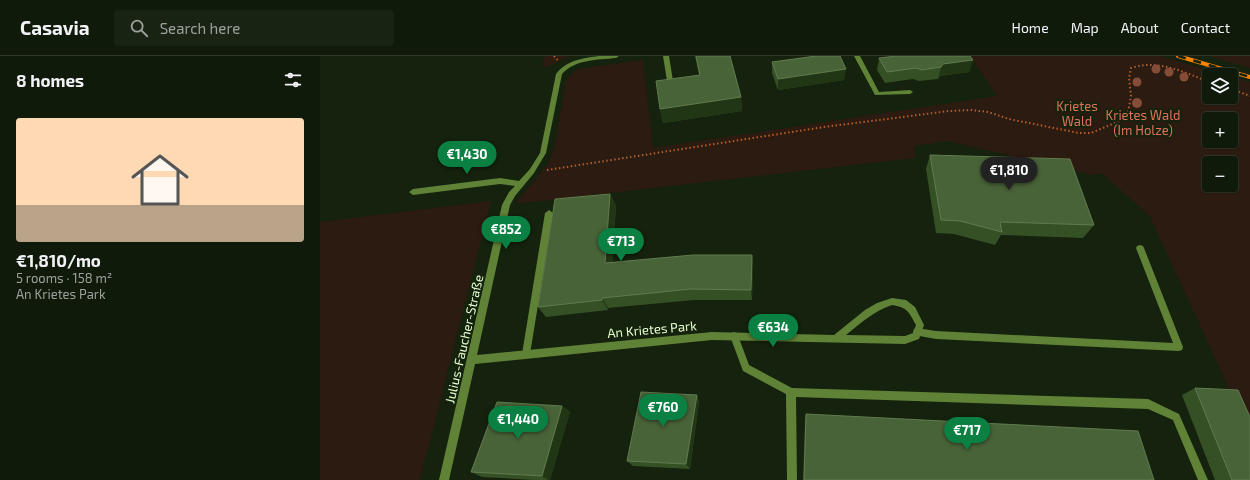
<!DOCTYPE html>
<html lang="en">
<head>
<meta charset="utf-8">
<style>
	body { margin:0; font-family:"Exo 2",sans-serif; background:#192313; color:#f1f3f6; height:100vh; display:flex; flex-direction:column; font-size:15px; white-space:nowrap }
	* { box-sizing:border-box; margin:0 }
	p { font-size:13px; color:#9ca19c }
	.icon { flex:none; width:22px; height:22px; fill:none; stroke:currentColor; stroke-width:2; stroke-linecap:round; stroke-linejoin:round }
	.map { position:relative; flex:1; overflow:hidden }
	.details { display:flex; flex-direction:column; background:#101a0a; width:320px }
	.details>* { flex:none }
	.controls { position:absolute; left:882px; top:12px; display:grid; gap:8px }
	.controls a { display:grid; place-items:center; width:36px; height:36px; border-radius:4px; background:#101a0a; box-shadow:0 1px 3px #0004,0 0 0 1px #30382b; font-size:20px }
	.price { position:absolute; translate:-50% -34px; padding:0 9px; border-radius:14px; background:#0b8043; color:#fff; font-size:13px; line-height:26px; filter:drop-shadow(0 1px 2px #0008) }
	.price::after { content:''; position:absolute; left:50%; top:24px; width:12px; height:9px; margin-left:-6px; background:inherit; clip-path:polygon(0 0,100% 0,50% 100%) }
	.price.current { background:#222; color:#fff }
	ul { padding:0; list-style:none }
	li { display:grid; align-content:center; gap:8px; height:212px; padding:0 16px }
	li span { display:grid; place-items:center; height:124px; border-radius:4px; color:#555 }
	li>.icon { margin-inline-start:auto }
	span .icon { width:72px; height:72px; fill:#fffc; stroke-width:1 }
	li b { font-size:17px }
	h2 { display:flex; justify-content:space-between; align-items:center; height:48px; padding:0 16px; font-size:17px }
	header { display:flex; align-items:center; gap:24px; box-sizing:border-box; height:56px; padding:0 20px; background:#101a0a; border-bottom:1px solid #30382b }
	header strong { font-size:19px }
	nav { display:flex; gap:22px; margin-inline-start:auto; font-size:14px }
	.search { width:280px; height:36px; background:#192313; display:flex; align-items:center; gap:10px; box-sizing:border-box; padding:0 14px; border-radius:4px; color:#9ca19c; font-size:15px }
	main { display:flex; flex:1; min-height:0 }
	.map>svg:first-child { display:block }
	.green { fill:#2c1b10; fill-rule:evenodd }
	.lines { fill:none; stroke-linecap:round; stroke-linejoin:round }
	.path { stroke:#b55e2c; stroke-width:2; stroke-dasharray:1.5 2.5; stroke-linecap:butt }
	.service { fill:#5f8237; fill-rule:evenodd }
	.minor { fill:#5f8237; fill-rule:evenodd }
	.rail-casing { stroke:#f98300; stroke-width:4 }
	.rail { stroke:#15220d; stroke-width:2.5; stroke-dasharray:8; stroke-linecap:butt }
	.tree { fill:#854d37 }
	.wall { fill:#365026 }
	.shaded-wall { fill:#213614 }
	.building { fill:#496338; stroke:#617b4f }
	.labels { text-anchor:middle; stroke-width:4; stroke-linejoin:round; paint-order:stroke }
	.park-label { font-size:13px; fill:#e07159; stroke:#15220d }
	.street-label { font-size:13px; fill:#e5ffce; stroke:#15220d }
</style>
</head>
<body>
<header>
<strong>Casavia</strong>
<div class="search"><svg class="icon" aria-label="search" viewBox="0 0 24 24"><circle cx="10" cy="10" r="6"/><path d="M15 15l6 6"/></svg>Search here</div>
<nav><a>Home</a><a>Map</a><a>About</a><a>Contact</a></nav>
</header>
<main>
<section class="details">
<h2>8 homes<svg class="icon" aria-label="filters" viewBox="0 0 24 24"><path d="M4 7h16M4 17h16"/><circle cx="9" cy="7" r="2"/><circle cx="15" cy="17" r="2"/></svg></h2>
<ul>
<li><span style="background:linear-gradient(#ffd9b3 70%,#b9a48a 0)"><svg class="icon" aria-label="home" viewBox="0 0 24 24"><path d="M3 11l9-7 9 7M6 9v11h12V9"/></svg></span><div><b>€1,810/mo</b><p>5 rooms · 158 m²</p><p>An Krietes Park</p></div></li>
</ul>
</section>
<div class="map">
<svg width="930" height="424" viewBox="0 0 930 424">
	<rect width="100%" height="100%" fill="#15220d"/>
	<path class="green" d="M225,0H252C240,2 233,11 222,12Z
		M650,0H840L906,19H889V41H911V20L930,26V378L830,161L782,117L773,119L627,85L594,90L595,102L195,148L228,108L235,89L246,25L251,18L258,13L323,4L333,92L677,40ZM889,63H911V85H889ZM889,107H911V129H889Z
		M888,0H930V12Z
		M171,145L100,424H0V166Z"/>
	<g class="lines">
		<path class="path" d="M234,0L239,6
			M911,33L930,40
			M227,114L504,71L629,55L651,54L668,56L689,63L759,77H771L807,62L811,40L809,22L811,12C838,3 864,16 889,26"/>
		<path class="service" d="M343,0H349L354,31L353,32L351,33L348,31Z
			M534,0H540L559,36L590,34L593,36L590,38L555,39Z
			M229,154L233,157L210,298L209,301L206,302L203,301L202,298L225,157Z
			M820,189L823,190L824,192L863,291L862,294L859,295L616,283L594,279L593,276L594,273L597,272L616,275L853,287L816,192L817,190Z
			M414,276L417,277L429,309L472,332L828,343L859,358L888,424H878L853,364L828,353L476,341L477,424H467L466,338L423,315L410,280L411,277Z"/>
		<path class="minor" d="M279,0H299L296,2C277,4 256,3 242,18L226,97L214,117L195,140L190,149L157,299L392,276L514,279L545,254L557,247L572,242L586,244L595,251L604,269L599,283L585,288L392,284L155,308L129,424H119L182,149L189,136L195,130L180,128L93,139L89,136L93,133L180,122L199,125L210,113L220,97L236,18C247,4 263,2 279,0ZM572,249C587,251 589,256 596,269L593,277L585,280L526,279C541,267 554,255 572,249Z"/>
		<g class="rail-casing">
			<path id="rail" d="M858,0L930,21"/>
		</g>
		<use href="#rail" class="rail"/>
	</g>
	<g class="tree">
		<circle cx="836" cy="13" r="4.5"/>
		<circle cx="849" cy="16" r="4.5"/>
		<circle cx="864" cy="21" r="4.5"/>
		<circle cx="817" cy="26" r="4.5"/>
		<circle cx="817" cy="47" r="5"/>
	</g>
	<path class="wall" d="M375,0H410L421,41L422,55L343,67L340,53L379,19Z
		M491,0H520L524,24L458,34L452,17V6L491,1Z
		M559,2L653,4L649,16L620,20L618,23L599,25L593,23L565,27L557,14Z
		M610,99L774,169L763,182L681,179L675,189L634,178L616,177L606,113Z
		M290,138L296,150L292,207L432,199L433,210L432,244H374L288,252V254L226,261L218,251Z
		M875,332L930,424H895L862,339Z
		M377,339L379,346L370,413L313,410L307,405Z
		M242,350L250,356L230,424H214L162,421L151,416Z
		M486,358L834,424H483L485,366Z"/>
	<path class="shaded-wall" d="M653,4L649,16L620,20L618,23L621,11L623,8Z
		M526,13L524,24L458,34V23Z
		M421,41L422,55L343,67L340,53Z
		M290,138L296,150L291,218L285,207Z
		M432,199L433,210L432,244L431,234Z
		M282,242L288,252V254L282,244Z
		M377,339L379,346L370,413L366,408Z
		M242,350L250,356L230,424H228L222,420Z"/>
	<path class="building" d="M376,0H410L421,41L340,53L336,25L380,19Z
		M496,0H520L526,13L458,23L452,6Z
		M576,0H650L653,4L623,8L621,11L602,14L596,12L567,16L559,2Z
		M610,99L750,103L774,169L680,166L682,176L640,165L621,164Z
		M290,138L285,207L373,199H432L431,234L371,233L282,242V244L218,251L235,143Z
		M875,332L918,334L930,361V424H912Z
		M321,336L377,339L366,408L307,405Z
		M177,346L242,350L222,420L151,416Z
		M486,358L818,375L834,424H484Z"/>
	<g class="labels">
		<g class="park-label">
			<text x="757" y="55">Krietes<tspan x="757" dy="15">Wald</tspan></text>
			<text x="823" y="64">Krietes Wald<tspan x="823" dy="15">(Im Holze)</tspan></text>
		</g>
		<g class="street-label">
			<text transform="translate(332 273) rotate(-5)" y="5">An Krietes Park</text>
			<text transform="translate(144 283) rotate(-77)" y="5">Julius-Faucher-Straße</text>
		</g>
	</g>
</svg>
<div class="controls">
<a><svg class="icon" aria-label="layers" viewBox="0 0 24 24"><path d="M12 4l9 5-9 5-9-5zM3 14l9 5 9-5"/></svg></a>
<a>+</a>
<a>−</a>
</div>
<b class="price" style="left:147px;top:119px">€1,430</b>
<b class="price current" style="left:689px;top:135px">€1,810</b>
<b class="price" style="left:186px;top:194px">€852</b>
<b class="price" style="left:301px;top:206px">€713</b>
<b class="price" style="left:453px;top:292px">€634</b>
<b class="price" style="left:343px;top:372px">€760</b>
<b class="price" style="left:198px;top:384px">€1,440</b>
<b class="price" style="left:647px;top:395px">€717</b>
</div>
</main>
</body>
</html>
